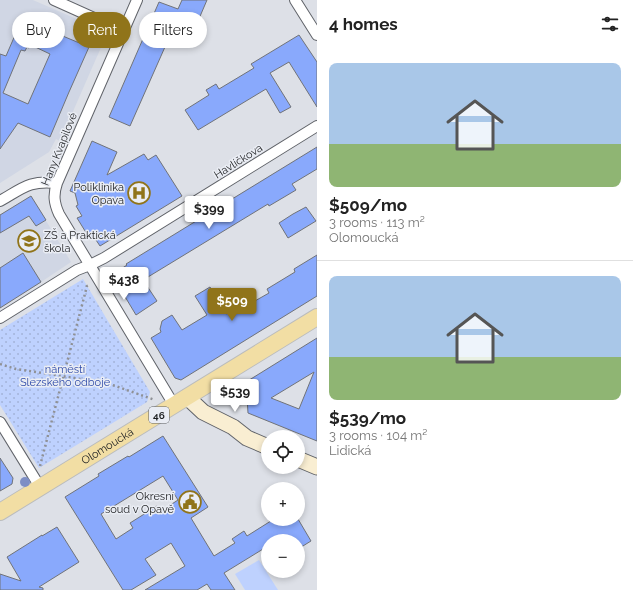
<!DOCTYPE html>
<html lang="en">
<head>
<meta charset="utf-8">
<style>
	body { margin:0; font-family:Raleway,sans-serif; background:#f2f2f2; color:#222; height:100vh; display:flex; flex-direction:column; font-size:15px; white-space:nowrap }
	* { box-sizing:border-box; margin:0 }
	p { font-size:13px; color:#767676 }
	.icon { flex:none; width:22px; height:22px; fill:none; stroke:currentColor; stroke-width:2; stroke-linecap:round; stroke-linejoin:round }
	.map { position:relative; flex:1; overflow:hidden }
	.sheet { display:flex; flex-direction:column; background:#fff; width:316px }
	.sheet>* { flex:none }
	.hud { position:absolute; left:12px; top:12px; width:245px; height:36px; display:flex; gap:8px }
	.fabs { position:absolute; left:261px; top:430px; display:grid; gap:8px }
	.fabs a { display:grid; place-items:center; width:44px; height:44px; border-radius:50%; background:#fff; box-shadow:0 2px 6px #0003; font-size:20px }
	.price { position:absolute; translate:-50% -34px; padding:0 9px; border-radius:4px; background:#fff; color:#222; font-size:13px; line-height:26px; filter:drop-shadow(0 1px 2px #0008) }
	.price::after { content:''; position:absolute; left:50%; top:24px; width:12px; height:9px; margin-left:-6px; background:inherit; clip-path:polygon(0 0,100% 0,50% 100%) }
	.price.current { background:#90741a; color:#fff }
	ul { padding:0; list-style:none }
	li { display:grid; align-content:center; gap:8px; height:212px; padding:0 12px }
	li+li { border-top:1px solid #e0e0e0 }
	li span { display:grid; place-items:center; height:124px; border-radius:8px; color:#555 }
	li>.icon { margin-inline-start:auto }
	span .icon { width:72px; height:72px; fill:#fffc; stroke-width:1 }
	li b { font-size:17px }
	h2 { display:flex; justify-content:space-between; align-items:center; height:48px; padding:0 12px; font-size:17px }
	.tag { padding:0 14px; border-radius:18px; background:#fff; box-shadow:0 2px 6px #0003; font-size:14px; line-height:36px }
	.tag.current { background:#90741a; color:#fff }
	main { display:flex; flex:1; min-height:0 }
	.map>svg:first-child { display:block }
	.built { fill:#d0d6e4 }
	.park { fill:url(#park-dots) }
	.garden { fill:#bed1fe }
	.building { fill:#89a9fc; stroke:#707379; fill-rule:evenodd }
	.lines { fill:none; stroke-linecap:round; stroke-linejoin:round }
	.street-casing { stroke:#606369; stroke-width:12 }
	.secondary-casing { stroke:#606369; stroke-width:17 }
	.primary-casing { stroke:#bbbcbc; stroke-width:18 }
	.path { stroke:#8f9196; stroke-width:2.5; stroke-dasharray:2 3; stroke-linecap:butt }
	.street { stroke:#fff; stroke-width:10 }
	.secondary { stroke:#f9eed2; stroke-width:15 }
	.primary { stroke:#f2dea4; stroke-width:16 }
	.tree { fill:#7d8ec5 }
	.labels { text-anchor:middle; stroke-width:3; stroke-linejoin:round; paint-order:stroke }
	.shield { fill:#eaedf4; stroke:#5a5d60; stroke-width:1 }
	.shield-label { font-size:10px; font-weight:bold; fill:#1d1f21 }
	.street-label { font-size:11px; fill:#1d1f21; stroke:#eaedf4 }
	.poi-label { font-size:11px; fill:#1d1f21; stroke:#eaedf4; text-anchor:end }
	.park-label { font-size:11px; fill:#2e4aa9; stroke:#eaedf4 }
</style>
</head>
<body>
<main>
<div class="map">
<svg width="317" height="590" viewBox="0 0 317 590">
	<defs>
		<pattern id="park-dots" width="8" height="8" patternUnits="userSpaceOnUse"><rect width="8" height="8" fill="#bed1fe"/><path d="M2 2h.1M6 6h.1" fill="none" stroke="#a3b3d9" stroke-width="1.8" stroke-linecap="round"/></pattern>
	</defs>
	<rect width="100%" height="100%" fill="#dde0e7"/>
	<path class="built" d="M0,0H33L104,31L106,36L60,141L56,139L49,152L0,183Z
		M31,196L71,262L29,290L0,307V215Z"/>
	<path class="park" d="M83,279L150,392L147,402L39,468L0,405V330Z"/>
	<path class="garden" d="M259,560L278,590H245L235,574Z"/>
	<path class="building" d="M182,0H207L198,21L180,13L130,126L109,117L159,2L178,9Z
		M22,19L89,47L69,92L50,137L18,123L0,149V54L6,56ZM31,45L50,54L28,104L3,93L21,50L25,51L27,47L29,48Z
		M299,35L317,62V107L289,62L270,73L291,107L280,113L266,89L198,130L185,110L209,95L206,90L216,84L219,89L254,68L251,64Z
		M92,141L117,152L107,175L144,154L148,160L156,155L182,196L100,246L94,237L90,239L77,218L82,216L76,206L78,205L75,193L70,191Z
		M317,147V169L292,184L296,190L269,206L268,204L143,280L157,301L136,315L112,275L127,265L126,264Z
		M31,196L46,220L36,226L29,216L0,233V215Z
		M306,207L316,221L288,238L279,223L293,214Z
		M23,253L41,282L0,308V268Z
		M317,255V296L181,380L175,378L151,338L161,332L160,329L162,321L172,315L182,330L207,315L195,296L210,287L226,314L241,305L246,306L269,293L267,289L295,272L294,269Z
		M317,338V441L248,413L246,382ZM314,372L299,409L271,398Z
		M163,436L208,507L191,518L214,556L235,543L232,539L244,531L247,536L274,519H298L311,541L298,549V541H287L284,536L277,541H268V546L224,573L235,590H211L207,584L197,590H145L185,566L171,543L145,559L156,575L131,590H123L65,497L99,476L98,474L128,456L129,457ZM163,476L178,500L161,511L157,506L130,523L133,528L116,539L101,514Z
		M0,458L13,478L12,484L0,491Z
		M57,527L79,562L39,587L43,588V590H0V574L21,581L7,557L42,535V536Z"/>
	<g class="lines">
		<g class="street-casing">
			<path id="street" d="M54,0L123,31
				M137,0L57,183C53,195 54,203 59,214L174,405
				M295,0L317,35
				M0,201C23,188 29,180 57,183
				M0,318L77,270L90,265L104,258L317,126
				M0,422L40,487"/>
		</g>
		<g class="secondary-casing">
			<path id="secondary" d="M187,397L203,412L233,427L247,438L268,447
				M298,459L317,467"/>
		</g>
		<g class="primary-casing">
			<g id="primary">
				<path id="s1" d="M0,512L317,317"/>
			</g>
		</g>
		<path class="path" d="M0,364L16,369L107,383L155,400
			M40,466L87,286L89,285"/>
		<use href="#street" class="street"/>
		<use href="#secondary" class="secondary"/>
		<use href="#primary" class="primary"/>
	</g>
	<circle class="tree" cx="25" cy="482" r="5"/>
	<defs>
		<g id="hospital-ring" transform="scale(1.15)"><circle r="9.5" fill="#eaedf4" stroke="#90741a" stroke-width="1.5"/><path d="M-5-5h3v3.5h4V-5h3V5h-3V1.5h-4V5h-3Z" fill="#90741a"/></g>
		<g id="school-ring" transform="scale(1.15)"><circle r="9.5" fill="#eaedf4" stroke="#90741a" stroke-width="1.5"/><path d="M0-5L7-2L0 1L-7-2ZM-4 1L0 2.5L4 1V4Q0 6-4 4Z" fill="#90741a"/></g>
		<g id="civic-ring" transform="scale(1.15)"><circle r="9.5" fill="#eaedf4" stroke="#90741a" stroke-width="1.5"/><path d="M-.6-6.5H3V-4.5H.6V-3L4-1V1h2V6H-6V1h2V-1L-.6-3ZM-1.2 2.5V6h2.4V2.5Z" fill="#90741a"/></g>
	</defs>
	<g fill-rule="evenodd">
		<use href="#hospital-ring" x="139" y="193"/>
		<use href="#school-ring" x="29" y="241"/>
		<use href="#civic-ring" x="190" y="502"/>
	</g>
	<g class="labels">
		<rect class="shield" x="149" y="407" width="20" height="16" rx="3"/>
		<g class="shield-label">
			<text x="159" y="419">46</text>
		</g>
		<g class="street-label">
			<text transform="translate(59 149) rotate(-68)" y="4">Hany Kvapilové</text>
			<text transform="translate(238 161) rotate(-32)" y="4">Havlíčkova</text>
			<text dy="4" stroke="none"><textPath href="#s1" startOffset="126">Olomoucká</textPath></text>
		</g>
		<g class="poi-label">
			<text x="124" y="191">Poliklinika<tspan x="124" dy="13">Opava</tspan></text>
			<text x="44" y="239" text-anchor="start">ZŠ a Praktická<tspan x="44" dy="13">škola</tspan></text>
			<text x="174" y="500">Okresní<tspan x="174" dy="13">soud v Opavě</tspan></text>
		</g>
		<g class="park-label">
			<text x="65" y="373">náměstí<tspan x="65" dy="13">Slezského odboje</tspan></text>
		</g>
	</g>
</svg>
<div class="fabs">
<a><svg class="icon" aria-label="locate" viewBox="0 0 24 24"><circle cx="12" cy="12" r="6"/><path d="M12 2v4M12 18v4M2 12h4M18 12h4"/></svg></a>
<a>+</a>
<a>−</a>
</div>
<b class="price" style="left:209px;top:230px">$399</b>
<b class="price" style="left:124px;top:301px">$438</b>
<b class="price current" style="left:232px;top:322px">$509</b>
<b class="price" style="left:235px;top:413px">$539</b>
<div class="hud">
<a class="tag">Buy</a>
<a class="tag current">Rent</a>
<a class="tag">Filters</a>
</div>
</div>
<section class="sheet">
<h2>4 homes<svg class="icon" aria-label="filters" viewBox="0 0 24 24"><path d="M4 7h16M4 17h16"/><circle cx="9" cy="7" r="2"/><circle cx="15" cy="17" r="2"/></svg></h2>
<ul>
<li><span style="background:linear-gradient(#a9c7e8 65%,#8fb573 0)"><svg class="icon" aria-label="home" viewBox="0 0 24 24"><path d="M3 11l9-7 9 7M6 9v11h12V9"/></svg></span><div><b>$509/mo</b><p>3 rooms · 113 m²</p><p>Olomoucká</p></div></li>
<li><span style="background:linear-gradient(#a9c7e8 65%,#8fb573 0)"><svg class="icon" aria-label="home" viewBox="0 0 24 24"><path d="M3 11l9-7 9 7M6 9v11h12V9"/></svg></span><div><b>$539/mo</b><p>3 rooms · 104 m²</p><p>Lidická</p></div></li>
</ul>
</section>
</main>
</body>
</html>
